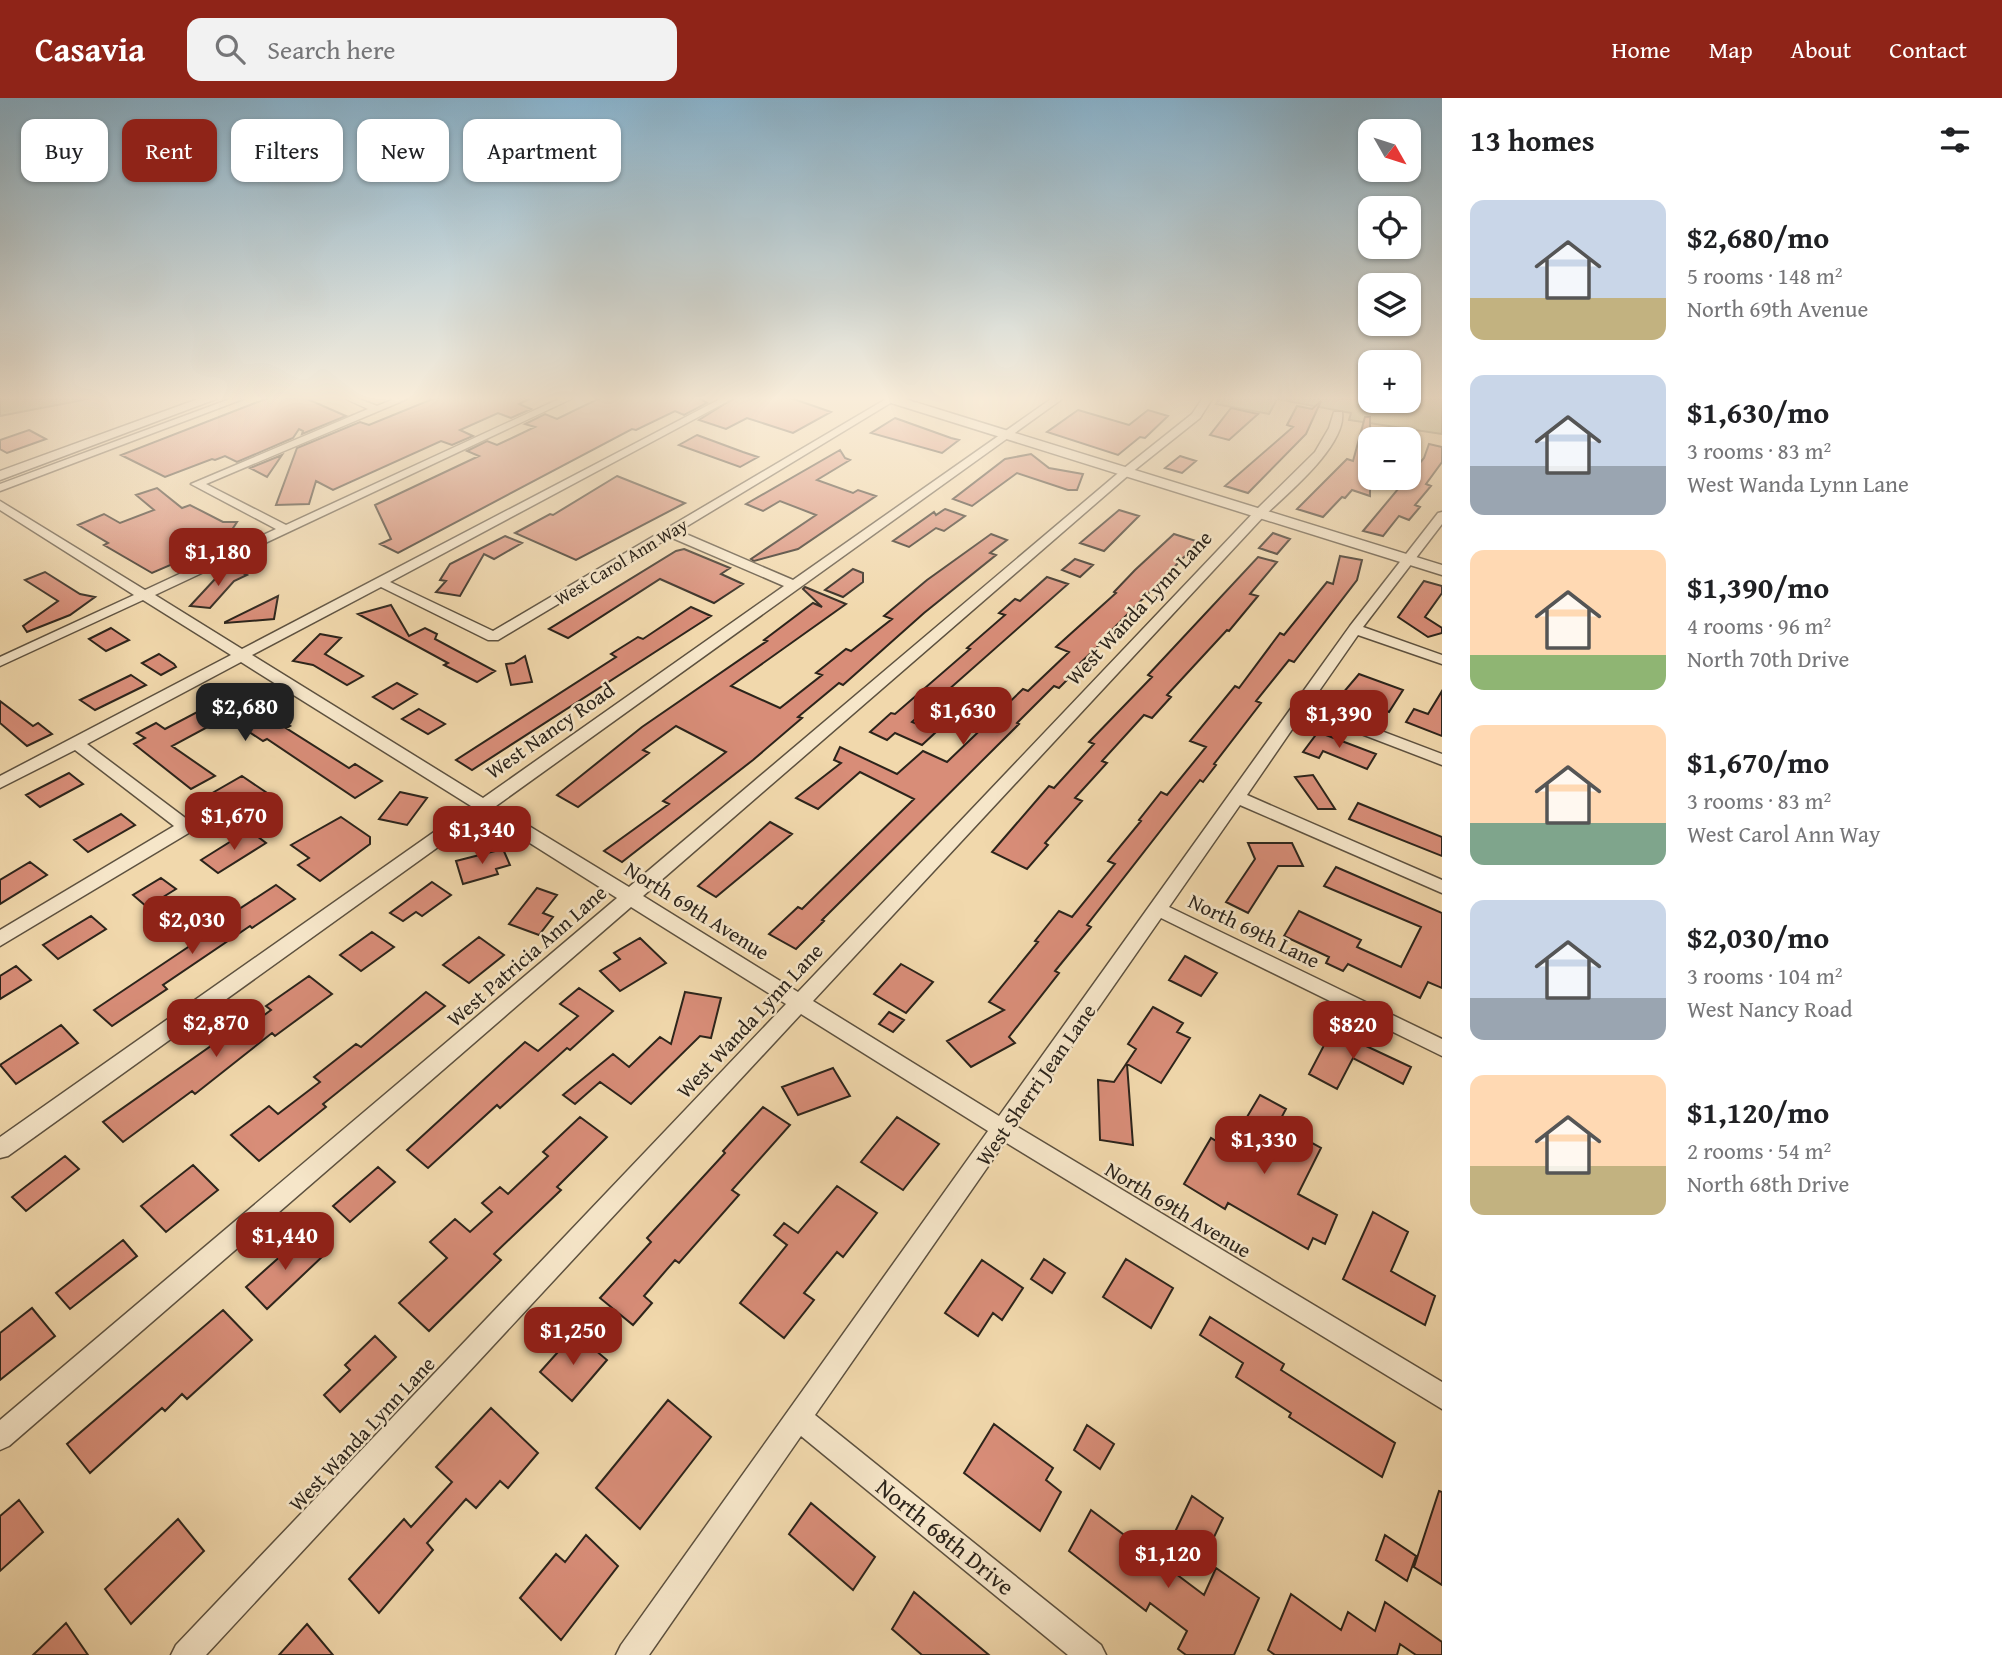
<!DOCTYPE html>
<html lang="en">
<head>
<meta charset="utf-8">
<style>
	body { margin:0; font-family:"Gentium Book Plus",serif; background:#f2f2f2; color:#202124; height:100vh; display:flex; flex-direction:column; font-size:26px; white-space:nowrap }
	* { box-sizing:border-box; margin:0 }
	p { font-size:23px; color:#757577 }
	.icon { flex:none; width:38px; height:38px; fill:none; stroke:currentColor; stroke-width:2; stroke-linecap:round; stroke-linejoin:round }
	.map { position:relative; flex:1; overflow:hidden }
	.details { display:flex; flex-direction:column; background:#fff; width:560px }
	.details>* { flex:none }
	.hud { position:absolute; left:21px; top:21px; width:665px; height:63px; display:flex; gap:14px }
	.needle { width:46px; rotate:129deg }
	.fabs { position:absolute; left:1358px; top:21px; display:grid; gap:14px }
	.fabs a { display:grid; place-items:center; width:63px; height:63px; border-radius:14px; background:#fff; box-shadow:0 2px 5px #0004; font-size:35px }
	.price { position:absolute; translate:-50% -60px; padding:0 16px; border-radius:14px; background:#8f2418; color:#fff; font-size:23px; line-height:46px; filter:drop-shadow(0 2px 4px #0008) }
	.price::after { content:''; position:absolute; left:50%; top:42px; width:21px; height:16px; margin-left:-10px; background:inherit; clip-path:polygon(0 0,100% 0,50% 100%) }
	.price.current { background:#222; color:#fff }
	ul { padding:0; list-style:none }
	li { display:flex; align-items:center; gap:21px; height:175px; padding:0 28px }
	li span { display:grid; place-items:center; flex:none; width:196px; height:140px; border-radius:14px; color:#555 }
	li>.icon { margin-inline-start:auto }
	span .icon { width:84px; height:84px; fill:#fffc; stroke-width:1 }
	li b { font-size:30px }
	h2 { display:flex; justify-content:space-between; align-items:center; height:84px; padding:0 28px; font-size:30px }
	.pill { padding:0 24px; border-radius:14px; background:#fff; box-shadow:0 2px 5px #0004; font-size:24px; line-height:63px }
	.pill.current { background:#8f2418; color:#fff }
	header { display:flex; align-items:center; gap:42px; box-sizing:border-box; height:98px; padding:0 35px; background:#8f2418; color:#fff }
	header strong { font-size:33px }
	nav { display:flex; gap:38px; margin-inline-start:auto; font-size:24px }
	.search { width:490px; height:63px; background:#f2f2f2; display:flex; align-items:center; gap:18px; box-sizing:border-box; padding:0 24px; border-radius:14px; color:#757577; font-size:26px }
	main { display:flex; flex:1; min-height:0 }
	.map>svg:first-child { display:block }
	.green { fill:#b7bf8c; stroke:#727254; stroke-width:2 }
	.building { fill:#d88d78; stroke:#2c241b; stroke-width:2 }
	.lines { fill:none; stroke-linecap:round; stroke-linejoin:round }
	.minor-casing { stroke:#5d513f; stroke-width:3 }
	.tertiary-casing { stroke:#5d513f; stroke-width:3 }
	.minor { fill:#f6e6c9; fill-rule:evenodd }
	.tertiary { fill:#f6e6c9; fill-rule:evenodd }
	.labels { text-anchor:middle; stroke-width:5; stroke-linejoin:round; paint-order:stroke }
	.far-street-label { font-size:18px; fill:#2c241b; stroke:#f6e6c9 }
	.street-label { font-size:21px; fill:#2c241b; stroke:#f6e6c9 }
	.near-street-label { font-size:24px; fill:#2c241b; stroke:#f6e6c9 }
</style>
</head>
<body>
<header>
<strong>Casavia</strong>
<div class="search"><svg class="icon" aria-label="search" viewBox="0 0 24 24"><circle cx="10" cy="10" r="6"/><path d="M15 15l6 6"/></svg>Search here</div>
<nav><a>Home</a><a>Map</a><a>About</a><a>Contact</a></nav>
</header>
<main>
<div class="map">
<svg width="1442" height="1557" viewBox="0 0 1442 1557">
	<rect width="100%" height="100%" fill="#f1d8ac"/>
	<filter id="stains"><feTurbulence type="fractalNoise" baseFrequency=".00286" numOctaves="4"/><feColorMatrix values="0 0 0 0 .2 0 0 0 0 .09 0 0 0 0 .02 0 0 0 .5 -.17"/></filter>
	<radialGradient id="worn" r=".72"><stop offset=".6" stop-color="#630" stop-opacity="0"/><stop offset="1" stop-color="#630" stop-opacity=".3"/></radialGradient>
	<path class="green" d="M0,301H88L0,318Z
		M1219,301H1370V303H1409V301H1442V336L1349,322L1351,315L1277,301L1269,316L1216,306Z"/>
	<path class="building" d="M268,300H305L346,318L302,336L303,333L299,331L293,340L237,364L225,358L215,362L212,361L165,379L121,357Z
		M435,300H531L519,306L531,311L511,320L498,315L460,332L473,338L452,347L441,343L333,392L316,383L309,406L276,407L297,350L360,324L369,327Z
		M600,300H699L707,305L684,317L675,313L636,332L632,331L398,455L380,446L391,441L375,407L479,358L467,353L487,343L497,347L535,329L525,326L545,316L557,321Z
		M734,300H791L831,314L793,335L747,320L726,331L699,322Z
		M1321,303L1306,336L1248,395L1225,388L1293,329L1287,327L1297,308L1312,311Z
		M1231,310L1258,316L1229,342L1210,337Z
		M1078,312L1129,327L1148,312L1168,318L1145,340L1140,339L1118,357L1047,334Z
		M1365,319H1370V398L1352,392L1345,400L1342,399L1323,419L1297,411L1347,361L1353,363Z
		M895,320L951,340L959,342L942,355L871,335Z
		M29,332L46,341L7,355L0,351V342Z
		M697,337L743,354L758,359L740,369L679,347Z
		M1429,346L1442,349V364L1426,386L1431,388L1415,407L1420,409L1409,422L1399,418L1383,438L1363,433L1424,360Z
		M840,352L845,360L850,362L817,382L853,395L858,392L876,398L798,451L754,463L751,461L816,417L780,403L763,413L746,406Z
		M1031,356L1049,370L1083,376L1077,392H1068L1017,375L972,408L953,401L1005,361Z
		M282,357L267,379L250,370Z
		M1180,358L1196,363L1182,375L1165,370Z
		M617,378L685,405L576,462L515,435L550,416L553,417Z
		M157,390L182,410L190,407L223,424H237L218,453L192,465L184,461L152,475L104,447L108,445L78,427L104,416L120,425L154,412L136,397Z
		M945,411L965,418L944,433L936,430L909,449L893,443L934,414L936,417Z
		M1119,412L1139,418L1104,453L1080,445Z
		M1273,435L1290,441L1277,456L1259,450Z
		M991,436L1007,442L990,455L996,457L924,515L843,587L839,585L798,619L802,620L753,662L622,764L604,753L669,706L663,703L726,654L676,628L643,652L649,655L578,709L557,697L642,629L767,543L764,542L813,505L822,509L803,491L805,489L846,506L731,588L780,610L822,577L816,575L846,551L851,553L892,521L884,518L927,482Z
		M1174,436L1199,444L1109,535L1111,536L1078,567L1081,568L1059,590L1054,588L1017,625L1019,626L822,822L824,823L796,851L769,836L798,809L802,811L914,701L860,674L818,711L796,700L841,665L834,662L840,649L897,676L923,653L947,664L1023,591L1028,593L1069,554L1056,549L1116,495L1114,494L1135,472Z
		M505,438L522,445L494,461L484,456L460,498L436,494L446,483L440,482L450,466Z
		M684,451L730,470L721,476L743,486L714,505L660,481L568,540L549,531L676,453Z
		M1340,458L1362,462L1357,482L1294,564L1289,562L1256,603L1261,605L1214,666L1216,667L1203,684L1200,682L1087,827L1091,829L1055,873L1059,875L1009,939L1015,945L971,969L947,943L1004,912L989,904L1038,844L1035,843L1059,813L1072,819L1115,766L1108,763L1141,723L1139,722L1161,694L1167,697L1206,649L1190,643L1235,588L1239,590L1280,535L1284,537L1327,484L1333,486Z
		M1258,459L1277,464L1250,496L1258,498L1229,533L1227,532L1167,597L1171,599L1152,620L1144,617L1102,663L1107,665L1075,700L1082,703L1045,745L1048,747L1027,771L992,754L1049,688L1054,690L1094,646L1089,644L1152,579L1148,577Z
		M1075,461L1093,467L1080,479L1062,472Z
		M228,467L247,477L234,483L210,510L190,508Z
		M853,471L863,475V484L843,499L825,492Z
		M45,474L80,496L95,499L70,517L27,534L23,528L58,503L25,482Z
		M1047,479L1068,486L912,624L936,634L922,647L895,635L887,642L870,634L891,615L895,616L970,551L967,550L1005,517L999,515L1015,501L1020,503Z
		M1424,483L1442,488V495L1425,519L1442,530V535L1428,539L1398,519Z
		M278,498L274,521L225,525V524Z
		M391,507L409,538L425,530L437,536L435,541L495,573L477,584L444,567L448,565L358,516Z
		M691,509L711,518L472,672L456,662L616,559L611,556L638,539L643,541Z
		M111,530L129,542L106,553L89,541Z
		M320,536L341,540L325,556L363,578L347,587L313,567L293,563Z
		M159,556L174,566L176,569L161,577L142,565Z
		M525,558L532,584L511,587L506,566L514,565Z
		M1359,576L1403,592L1389,614L1342,596Z
		M131,577L146,587L95,612L80,602Z
		M397,585L417,596L393,611L373,599Z
		M228,589L290,628L286,630L349,670L355,666L382,683L355,700L267,641L263,643L226,619L172,648L215,678L191,691L134,646L145,640L137,635L156,625L165,631L207,609L199,604Z
		M1442,593V638L1406,624L1414,611L1428,616Z
		M0,603L33,628L38,625L52,636L27,648L0,625Z
		M419,611L445,626L428,636L402,621Z
		M1318,634L1376,656L1367,671L1323,653L1319,660L1303,654Z
		M69,675L83,686L40,709L26,697Z
		M1313,677L1335,711H1318L1295,679Z
		M242,678L273,699L264,704L274,711L255,723L214,694Z
		M400,694L427,700L407,727L379,721Z
		M1358,705L1442,739V758L1349,721Z
		M121,716L135,727L88,754L74,742Z
		M341,719L370,739V746L320,783L298,767L309,760L291,747Z
		M770,724L792,736L716,799L698,788Z
		M249,732L266,745L218,775L201,762Z
		M1248,745H1292L1303,768H1278L1248,815L1226,804L1255,761Z
		M503,751L510,767L496,771L498,776L463,786L456,763Z
		M30,764L47,777L0,806V782Z
		M1336,769L1442,815V890L1428,884L1420,900L1348,866L1343,873L1326,865L1329,859L1284,838L1299,813L1361,842L1357,849L1401,869L1421,829L1324,788Z
		M161,780L176,791L147,809L133,797Z
		M432,784L451,797L422,818L416,814L403,823L390,815Z
		M276,787L295,801L252,830L250,828L163,887L167,891L112,928L94,912L236,817L233,815Z
		M537,790L557,797L543,815L553,819L539,837L509,826Z
		M91,818L106,831L58,861L43,847Z
		M372,834L394,849L361,873L340,857Z
		M479,839L504,857L469,885L443,867Z
		M640,840L666,865L620,893L600,873L620,861L614,855Z
		M1185,858L1217,875L1201,898L1169,882Z
		M901,866L933,884L906,915L874,896Z
		M16,868L31,882L0,901V878Z
		M309,878L332,896L275,938L272,935L195,996L192,993L123,1044L103,1024L235,931L240,935L271,912L266,908Z
		M579,890L613,913L570,952L567,950L500,1010L497,1007L428,1070L407,1052L525,944L538,953L578,918L560,906Z
		M426,894L445,908L323,1006L326,1009L259,1063L231,1037L269,1008L278,1016L320,984L314,979L356,946L361,949Z
		M685,894L721,900L711,940L700,938L631,1006L600,984L575,1006L563,997L613,956L629,969L660,939L671,946Z
		M1153,909L1183,925L1177,934L1190,940L1161,985L1127,966L1133,1047L1100,1042L1098,982L1114,984L1136,951L1128,946Z
		M889,914L904,922L893,934L879,926Z
		M61,927L78,945L16,986L0,967Z
		M1332,932L1411,969L1403,986L1353,960L1337,991L1309,976Z
		M833,970L850,998L798,1017L782,989Z
		M1260,997L1286,1011L1278,1026L1321,1050L1298,1096L1337,1117L1325,1146L1313,1140L1308,1151L1228,1105L1225,1111L1184,1086L1211,1040L1221,1046L1227,1037L1234,1041Z
		M763,1009L790,1027L732,1092L739,1097L679,1165L675,1162L644,1198L652,1205L633,1227L600,1200L651,1144L647,1140L725,1055L723,1053Z
		M580,1019L607,1039L557,1089L561,1092L494,1156L501,1162L429,1233L399,1205L447,1160L430,1144L455,1121L470,1134L492,1114L482,1105L500,1089L508,1096L548,1058L543,1054Z
		M897,1019L939,1046L903,1092L861,1064Z
		M65,1058L79,1071L26,1113L12,1099Z
		M193,1067L218,1092L166,1134L141,1108Z
		M378,1069L395,1084L350,1124L333,1108Z
		M837,1088L877,1115L843,1159L837,1154L804,1195L814,1202L784,1240L740,1205L787,1147L774,1137L784,1125L798,1135Z
		M1373,1114L1408,1134L1391,1173L1435,1198L1425,1227L1343,1181Z
		M303,1138L324,1157L267,1211L246,1189Z
		M123,1142L137,1158L70,1211L56,1195Z
		M1044,1161L1065,1175L1052,1195L1031,1181Z
		M1126,1161L1173,1190L1151,1230L1103,1199Z
		M982,1162L1023,1190L1002,1222L993,1215L978,1238L945,1215Z
		M32,1210L55,1238L0,1282V1235Z
		M223,1212L252,1242L187,1301L182,1296L165,1313L162,1310L90,1375L67,1346Z
		M1210,1219L1284,1266L1281,1272L1395,1345L1382,1379L1289,1319L1291,1315L1236,1279L1243,1265L1200,1237Z
		M575,1235L607,1262L572,1303L540,1274Z
		M375,1238L396,1259L340,1314L324,1297L350,1272L345,1267Z
		M668,1302L711,1339L640,1431L596,1390Z
		M491,1310L538,1355L508,1390L500,1383L476,1410L466,1401L427,1445L433,1452L379,1515L349,1481L404,1421L411,1429L452,1384L436,1369Z
		M994,1326L1053,1370L1046,1382L1061,1394L1040,1433L964,1375Z
		M1087,1327L1114,1346L1100,1371L1074,1352Z
		M1439,1393L1442,1394V1487L1414,1469Z
		M1192,1398L1223,1420L1206,1456L1175,1434Z
		M19,1402L43,1434L0,1473V1418Z
		M811,1405L875,1459L853,1492L789,1436Z
		M1091,1412L1204,1497L1216,1470L1259,1500L1234,1557H1186L1178,1551L1187,1533L1150,1505L1146,1513L1069,1453Z
		M178,1421L204,1453L131,1526L105,1491Z
		M586,1437L618,1468L561,1542L520,1500L556,1456L565,1464Z
		M1385,1437L1416,1458L1407,1483L1376,1462Z
		M914,1494L989,1557H922L892,1531Z
		M1291,1496L1341,1532L1348,1514L1375,1533L1385,1504L1442,1544V1557H1416L1400,1546L1397,1557H1275L1268,1552Z
		M66,1525L88,1557H33Z
		M307,1526L333,1557H279Z"/>
	<g class="lines">
		<g class="minor-casing">
			<path id="minor" d="M230,301H243L0,393V386Z
				M346,301H359L377,308L394,301H407L206,386L286,427L559,301H571L155,497L242,551L720,301H732L390,484L493,533L886,301H897L679,433L793,482L1051,301H1062L496,708L629,789L1123,371L1192,316L1202,301H1212L1200,320L1131,375L643,798L798,894L1256,412L1315,354L1329,330L1334,314H1342C1347,347 1287,396 1264,418L813,903L999,1018L1350,528L1438,415L1442,414V426L1363,529L1442,557V566L1358,537L1310,606L1442,656V667L1304,614L1247,697L1442,782V795L1240,707L1169,809L1442,941V958L1161,820L1016,1028L1442,1284V1311L1005,1044L815,1317L1101,1547L1106,1557H1068L801,1338L649,1557H616L621,1547L988,1033L801,916L206,1557H171L176,1547L786,906L631,809L9,1348L0,1352V1322L617,800L484,716L8,1058L0,1060V1039L471,708L241,564L87,646L192,725L194,729L192,733L0,848V832L174,728L75,652L0,690V678L231,557L143,502L0,568V559L134,497L0,412V403L145,492L276,431L191,386L368,311ZM670,439L784,488L483,700L252,557L381,489L488,542H498Z"/>
		</g>
		<g class="tertiary-casing">
			<path id="tertiary" d="M198,301H216L0,382V373Z
				M886,301H905L1442,467V477L888,304Z"/>
		</g>
		<use href="#minor" class="minor"/>
		<use href="#tertiary" class="tertiary"/>
	</g>
	<linearGradient id="sky" x2="0" y2="1"><stop stop-color="#89b6d2"/><stop offset="0.58" stop-color="#f9edda"/><stop offset="1" stop-color="#f9edda" stop-opacity="0"/></linearGradient>
	<rect width="1442" height="518" fill="url(#sky)"/>
	<g class="labels">
		<g class="far-street-label">
			<text transform="translate(621 464) rotate(-31)" y="6">West Carol Ann Way</text>
		</g>
		<g class="street-label">
			<text transform="translate(1139 510) rotate(-47)" y="7">West Wanda Lynn Lane</text>
			<text transform="translate(550 633) rotate(-35)" y="7">West Nancy Road</text>
			<text transform="translate(697 813) rotate(32)" y="7">North 69th Avenue</text>
			<text transform="translate(1254 833) rotate(26)" y="7">North 69th Lane</text>
			<text transform="translate(527 858) rotate(-41)" y="7">West Patricia Ann Lane</text>
			<text transform="translate(750 923) rotate(-47)" y="7">West Wanda Lynn Lane</text>
			<text transform="translate(1036 987) rotate(-55)" y="7">West Sherri Jean Lane</text>
			<text transform="translate(1178 1112) rotate(31)" y="7">North 69th Avenue</text>
			<text transform="translate(362 1336) rotate(-47)" y="7">West Wanda Lynn Lane</text>
		</g>
		<g class="near-street-label">
			<text transform="translate(945 1439) rotate(39)" y="8">North 68th Drive</text>
		</g>
	</g>
	<rect width="100%" height="100%" filter="url(#stains)"/>
	<rect width="100%" height="100%" fill="url(#worn)"/>
</svg>
<div class="fabs">
<a><svg class="needle" viewBox="-14 -14 28 28"><path d="M0-13l5 13h-10z" fill="#e53935"/><path d="M0 13l5-13h-10z" fill="#757577"/></svg></a>
<a><svg class="icon" aria-label="locate" viewBox="0 0 24 24"><circle cx="12" cy="12" r="6"/><path d="M12 2v4M12 18v4M2 12h4M18 12h4"/></svg></a>
<a><svg class="icon" aria-label="layers" viewBox="0 0 24 24"><path d="M12 4l9 5-9 5-9-5zM3 14l9 5 9-5"/></svg></a>
<a>+</a>
<a>−</a>
</div>
<b class="price" style="left:218px;top:490px">$1,180</b>
<b class="price current" style="left:245px;top:645px">$2,680</b>
<b class="price" style="left:963px;top:649px">$1,630</b>
<b class="price" style="left:1339px;top:652px">$1,390</b>
<b class="price" style="left:234px;top:754px">$1,670</b>
<b class="price" style="left:482px;top:768px">$1,340</b>
<b class="price" style="left:192px;top:858px">$2,030</b>
<b class="price" style="left:216px;top:961px">$2,870</b>
<b class="price" style="left:1353px;top:963px">$820</b>
<b class="price" style="left:1264px;top:1078px">$1,330</b>
<b class="price" style="left:285px;top:1174px">$1,440</b>
<b class="price" style="left:573px;top:1269px">$1,250</b>
<b class="price" style="left:1168px;top:1492px">$1,120</b>
<div class="hud">
<a class="pill">Buy</a>
<a class="pill current">Rent</a>
<a class="pill">Filters</a>
<a class="pill">New</a>
<a class="pill">Apartment</a>
</div>
</div>
<section class="details">
<h2>13 homes<svg class="icon" aria-label="filters" viewBox="0 0 24 24"><path d="M4 7h16M4 17h16"/><circle cx="9" cy="7" r="2"/><circle cx="15" cy="17" r="2"/></svg></h2>
<ul>
<li><span style="background:linear-gradient(#c9d6e8 70%,#c2b280 0)"><svg class="icon" aria-label="home" viewBox="0 0 24 24"><path d="M3 11l9-7 9 7M6 9v11h12V9"/></svg></span><div><b>$2,680/mo</b><p>5 rooms · 148 m²</p><p>North 69th Avenue</p></div></li>
<li><span style="background:linear-gradient(#c9d6e8 65%,#9aa5b1 0)"><svg class="icon" aria-label="home" viewBox="0 0 24 24"><path d="M3 11l9-7 9 7M6 9v11h12V9"/></svg></span><div><b>$1,630/mo</b><p>3 rooms · 83 m²</p><p>West Wanda Lynn Lane</p></div></li>
<li><span style="background:linear-gradient(#ffd9b3 75%,#8fb573 0)"><svg class="icon" aria-label="home" viewBox="0 0 24 24"><path d="M3 11l9-7 9 7M6 9v11h12V9"/></svg></span><div><b>$1,390/mo</b><p>4 rooms · 96 m²</p><p>North 70th Drive</p></div></li>
<li><span style="background:linear-gradient(#ffd9b3 70%,#7fa58c 0)"><svg class="icon" aria-label="home" viewBox="0 0 24 24"><path d="M3 11l9-7 9 7M6 9v11h12V9"/></svg></span><div><b>$1,670/mo</b><p>3 rooms · 83 m²</p><p>West Carol Ann Way</p></div></li>
<li><span style="background:linear-gradient(#c9d6e8 70%,#9aa5b1 0)"><svg class="icon" aria-label="home" viewBox="0 0 24 24"><path d="M3 11l9-7 9 7M6 9v11h12V9"/></svg></span><div><b>$2,030/mo</b><p>3 rooms · 104 m²</p><p>West Nancy Road</p></div></li>
<li><span style="background:linear-gradient(#ffd9b3 65%,#c2b280 0)"><svg class="icon" aria-label="home" viewBox="0 0 24 24"><path d="M3 11l9-7 9 7M6 9v11h12V9"/></svg></span><div><b>$1,120/mo</b><p>2 rooms · 54 m²</p><p>North 68th Drive</p></div></li>
</ul>
</section>
</main>
</body>
</html>
